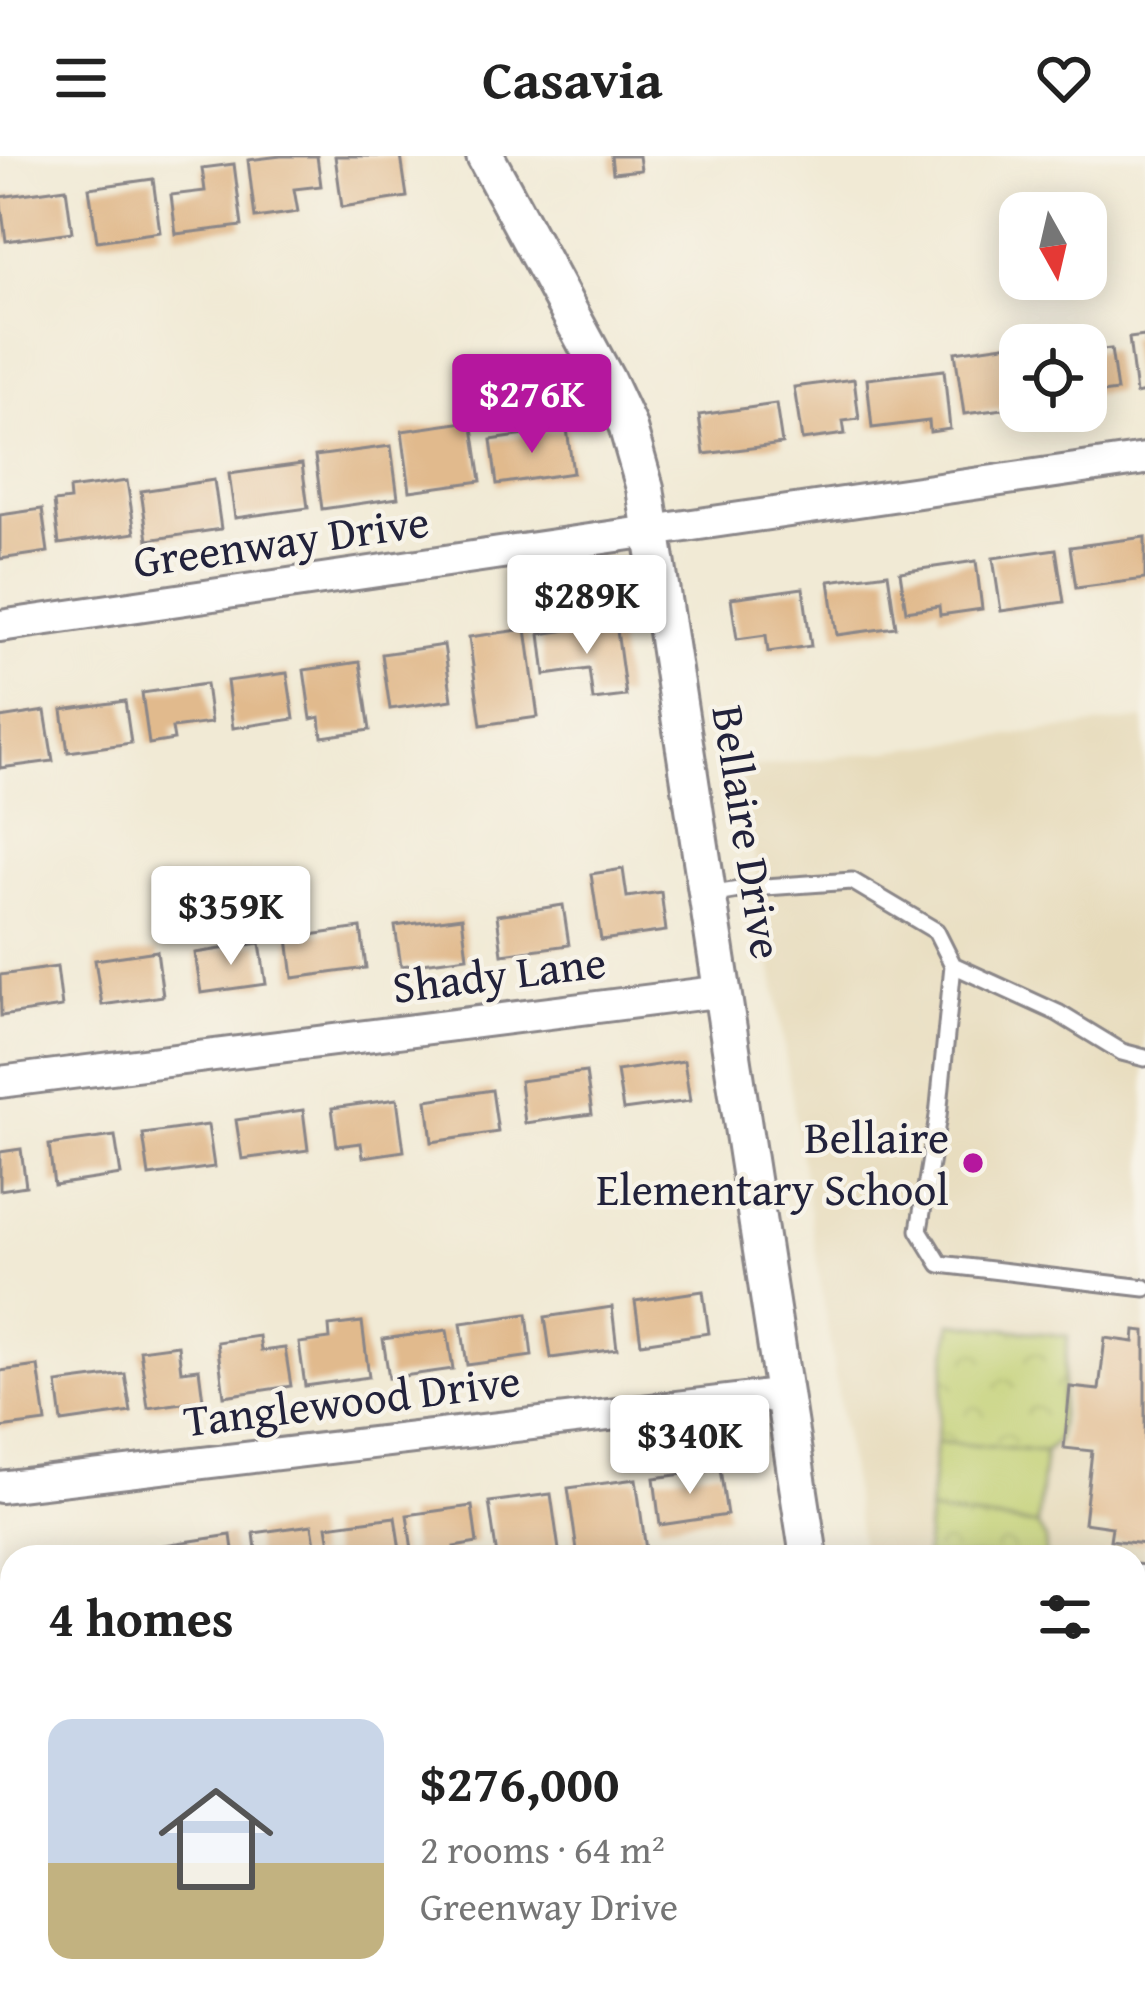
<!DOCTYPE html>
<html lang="en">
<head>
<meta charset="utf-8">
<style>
	body { margin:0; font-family:"Gentium Book Plus",serif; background:#f2f2f2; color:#222; height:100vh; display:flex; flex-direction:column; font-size:45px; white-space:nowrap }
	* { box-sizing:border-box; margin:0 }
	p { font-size:39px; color:#767676 }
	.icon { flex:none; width:66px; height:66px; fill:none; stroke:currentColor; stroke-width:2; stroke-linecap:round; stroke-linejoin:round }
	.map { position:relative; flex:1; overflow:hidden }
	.details { position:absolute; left:0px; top:1389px; width:1146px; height:471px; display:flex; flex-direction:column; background:#fff; border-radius:36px 36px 0 0; box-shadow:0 6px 30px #0003 }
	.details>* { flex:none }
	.needle { width:78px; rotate:172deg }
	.tools { position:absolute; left:999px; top:36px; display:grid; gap:24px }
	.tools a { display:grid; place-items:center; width:108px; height:108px; border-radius:24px; background:#fff; box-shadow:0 6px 30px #0003; font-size:60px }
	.price { position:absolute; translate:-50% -102px; padding:0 27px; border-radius:12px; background:#fff; color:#222; font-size:39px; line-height:78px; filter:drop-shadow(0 3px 6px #0008) }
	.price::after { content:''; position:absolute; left:50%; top:72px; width:36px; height:27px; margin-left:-18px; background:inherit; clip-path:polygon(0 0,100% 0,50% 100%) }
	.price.current { background:#b5179e; color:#fff }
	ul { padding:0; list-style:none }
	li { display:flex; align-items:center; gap:36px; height:300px; padding:0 48px }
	li span { display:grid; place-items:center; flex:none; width:336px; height:240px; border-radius:24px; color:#555 }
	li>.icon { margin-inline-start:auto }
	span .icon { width:144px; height:144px; fill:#fffc; stroke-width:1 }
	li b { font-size:51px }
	h2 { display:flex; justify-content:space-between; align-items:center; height:144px; padding:0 48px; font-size:51px }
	header { display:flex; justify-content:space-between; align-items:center; height:156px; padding:0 48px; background:#fff; font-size:54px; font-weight:800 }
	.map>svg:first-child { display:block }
	.built { fill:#e6daba }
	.park { fill:url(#park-crowns); stroke:#727856; stroke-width:3 }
	.pitch { fill:#c1cf72; stroke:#727856; stroke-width:3 }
	.building { fill:#e1ba8d }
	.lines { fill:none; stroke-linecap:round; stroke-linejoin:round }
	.service-casing { stroke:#8a8688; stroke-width:21 }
	.minor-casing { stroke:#8a8688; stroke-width:36 }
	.tertiary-casing { stroke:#8a8688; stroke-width:42 }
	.service { stroke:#fff; stroke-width:15 }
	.minor { stroke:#fff; stroke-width:30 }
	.tertiary { stroke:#fff; stroke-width:36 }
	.poi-dot { fill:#b5179e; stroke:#f7f3e8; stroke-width:4.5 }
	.labels { text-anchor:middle; stroke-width:9; stroke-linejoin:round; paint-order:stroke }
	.street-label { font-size:45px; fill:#22223b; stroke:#f7f3e8 }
	.poi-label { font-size:45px; fill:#22223b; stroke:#f7f3e8; text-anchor:end }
</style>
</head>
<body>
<header><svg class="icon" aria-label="menu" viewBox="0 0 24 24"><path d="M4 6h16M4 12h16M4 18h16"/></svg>Casavia<svg class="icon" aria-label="heart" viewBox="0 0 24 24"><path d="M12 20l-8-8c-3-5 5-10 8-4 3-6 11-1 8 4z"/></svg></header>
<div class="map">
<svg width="1145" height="1858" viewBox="0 0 1145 1858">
	<defs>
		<pattern id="park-crowns" width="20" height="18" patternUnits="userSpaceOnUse" patternTransform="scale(3)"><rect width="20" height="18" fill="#c1cf72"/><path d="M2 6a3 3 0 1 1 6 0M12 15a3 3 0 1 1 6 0" fill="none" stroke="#a6b164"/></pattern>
	</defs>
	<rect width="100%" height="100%" fill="#f7f3e8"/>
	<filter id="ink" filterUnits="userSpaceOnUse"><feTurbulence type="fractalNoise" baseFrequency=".00833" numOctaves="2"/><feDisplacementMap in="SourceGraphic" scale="24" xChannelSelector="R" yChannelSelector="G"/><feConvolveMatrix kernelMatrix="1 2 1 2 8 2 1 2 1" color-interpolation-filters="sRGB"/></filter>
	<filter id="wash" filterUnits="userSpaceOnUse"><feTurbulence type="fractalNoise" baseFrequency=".004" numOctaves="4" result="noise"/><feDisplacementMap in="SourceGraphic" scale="48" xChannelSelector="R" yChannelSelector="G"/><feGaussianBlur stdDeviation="2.7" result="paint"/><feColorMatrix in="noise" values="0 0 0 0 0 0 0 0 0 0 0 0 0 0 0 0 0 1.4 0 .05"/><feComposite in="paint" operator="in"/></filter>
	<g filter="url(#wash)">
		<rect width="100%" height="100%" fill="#f1ead5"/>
		<path class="built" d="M1145,563V1582L1134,1583V1401H863L741,613Z"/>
		<path class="park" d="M951,1167L1068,1180L1057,1286L1045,1296L936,1286Z
			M929,1356L1037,1369L1046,1384L1045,1401H925Z"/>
		<path class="pitch" d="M936,1286L1045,1296L1037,1369L929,1356Z"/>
		<g id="blocks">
			<path class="building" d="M281,0H317L321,30L294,33L298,56L255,62L248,4Z
				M335,0H401L407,41L342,51Z
				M611,0H639L641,14L613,17Z
				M234,8L242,70L176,78L171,39L205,35L202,12Z
				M153,23L160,76L97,85L89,32Z
				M66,32L72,76L6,85L0,41Z
				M1145,180V236L1136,238L1129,182Z
				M1011,188L1019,251L964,258L955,196Z
				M1111,193L1117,235L1086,239V196Z
				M944,214L950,273L930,276L929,265L872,272L867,223Z
				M854,223L859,263L843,265L845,278L802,284L794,231Z
				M776,248L782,288L704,298L699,259Z
				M472,265L481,325L410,335L402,275Z
				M567,273L573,317L497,328L491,284Z
				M391,290L398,342L322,353L315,300Z
				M302,308L308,352L235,362L229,318Z
				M214,324L221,373L148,384L141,335Z
				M127,325L135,377L59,388L54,346L70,344L69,333Z
				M42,353L48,396L0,403V359Z
				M1145,381V423L1076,432L1070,391Z
				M1056,393L1064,446L1001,455L993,402Z
				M976,405L982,453L940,459L939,450L906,455L900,416Z
				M888,417L896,471L837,479L829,425Z
				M803,432L811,490L768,496L766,479L737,483L731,442Z
				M616,467L626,540L593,544L589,513L545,519L540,478Z
				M526,473L538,561L481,569L469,481Z
				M444,489L452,544L390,553L382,498Z
				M360,506L370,574L322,581L320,561L311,563L304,514Z
				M287,517L294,563L233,572L227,525Z
				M206,528L211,567L172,572L174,584L149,588L142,537Z
				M125,545L131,587L68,596L62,554Z
				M45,555L53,605L0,612V562Z
				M623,713L627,741L661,736L666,775L601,784L591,718Z
				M563,749L569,789L502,798L497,759Z
				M462,761L467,801L401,810L395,770Z
				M361,772L366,812L293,822L288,782Z
				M260,787L266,828L201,837L195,797Z
				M157,795L163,840L102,849L95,804Z
				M57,811L62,851L1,860L0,819Z
				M684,905L690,945L623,954L617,915Z
				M586,916L592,958L525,967L520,925Z
				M492,934L498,976L432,986L427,944Z
				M397,943L404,995L363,1001L361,987L337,990L332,952Z
				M303,954L308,994L242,1003L236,964Z
				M208,969L214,1011L149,1020L143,978Z
				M115,980L121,1019L54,1029L49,989Z
				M21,993L26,1030L0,1034V996Z
				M703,1135L709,1177L641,1187L635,1145Z
				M612,1151L617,1193L551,1202L545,1161Z
				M527,1158L532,1200L467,1209L461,1167Z
				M362,1166L369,1221L305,1230L299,1187L330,1183L329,1170Z
				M447,1174L453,1213L389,1222L383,1183Z
				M1135,1174L1145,1175V1388L1110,1384L1112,1371L1084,1367L1092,1295L1064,1292L1070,1231L1099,1234L1105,1182L1134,1186Z
				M259,1180L261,1195L285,1192L291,1230L224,1240L217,1186Z
				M178,1189L181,1215L199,1213L203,1244L148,1252L140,1194Z
				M38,1210L46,1266L0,1272V1215Z
				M125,1218L131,1256L62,1266L57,1227Z
				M720,1313L727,1359L660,1369L654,1322Z
				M636,1323L647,1401H578L568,1332Z
				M551,1338L560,1401H497L489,1346Z
				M472,1350L477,1387L454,1391L456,1401H413L407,1359Z
				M395,1361L401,1401H332L327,1370Z
				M312,1369L317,1401H257L254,1377Z
				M231,1379L234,1401H166L164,1389Z
				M146,1392L148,1401H105V1398Z
				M12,1609V1696L3,1697L0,1611Z
				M1145,1705V1760L1134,1761V1706Z
				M25,1848H73L75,1858H26Z
				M98,1848H150L151,1851L100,1858Z
				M453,1848V1852L469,1849L470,1858H385L384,1849Z
				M659,1848H745L746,1858H661Z
				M991,1848H1041L1042,1858H992Z"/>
		</g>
	</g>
	<g filter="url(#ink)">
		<use href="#blocks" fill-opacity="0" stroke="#8a8688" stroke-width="3"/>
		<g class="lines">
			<g class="service-casing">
				<path id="service" d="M709,739L751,732L852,725L936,775L953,809L938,960L919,1074L940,1108L1145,1132
					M953,809L1058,857L1122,896L1145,902
					M1134,1417L1145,1418
					M0,1562L12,1560
					M1134,1822L1145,1821
					M246,1848L247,1858
					M337,1848L338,1858
					M512,1848L514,1858
					M608,1848L610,1858
					M1110,1848L1111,1858"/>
			</g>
			<g class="minor-casing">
				<path id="minor" d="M0,470L1145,303
					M0,926L724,835
					M0,1331L786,1238
					M1134,1618L1145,1617
					M0,1764L12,1763"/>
			</g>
			<g class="tertiary-casing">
				<path id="tertiary" d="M485,0L606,224L627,269L645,332L809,1401
					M863,1848V1858"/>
			</g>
			<use href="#service" class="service"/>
			<use href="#minor" class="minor"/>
			<use href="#tertiary" class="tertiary"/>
		</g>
	</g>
	<circle class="poi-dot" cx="973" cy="1007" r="12"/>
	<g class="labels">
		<g class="street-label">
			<text transform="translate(281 385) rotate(-8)" y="16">Greenway Drive</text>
			<text transform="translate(748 676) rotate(81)" y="16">Bellaire Drive</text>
			<text transform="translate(499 818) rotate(-7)" y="16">Shady Lane</text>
			<text transform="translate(352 1244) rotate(-7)" y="16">Tanglewood Drive</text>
		</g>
		<g class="poi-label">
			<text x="949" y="997">Bellaire<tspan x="949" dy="52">Elementary School</tspan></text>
		</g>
	</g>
</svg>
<div class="tools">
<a><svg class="needle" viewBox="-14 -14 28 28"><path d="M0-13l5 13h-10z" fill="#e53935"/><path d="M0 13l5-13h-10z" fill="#767676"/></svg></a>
<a><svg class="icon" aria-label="locate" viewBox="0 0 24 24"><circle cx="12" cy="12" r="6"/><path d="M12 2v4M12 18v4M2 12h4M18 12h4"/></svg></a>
</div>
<b class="price current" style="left:532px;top:300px">$276K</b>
<b class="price" style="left:587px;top:501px">$289K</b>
<b class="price" style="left:231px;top:812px">$359K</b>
<b class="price" style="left:690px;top:1341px">$340K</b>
<section class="details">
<h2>4 homes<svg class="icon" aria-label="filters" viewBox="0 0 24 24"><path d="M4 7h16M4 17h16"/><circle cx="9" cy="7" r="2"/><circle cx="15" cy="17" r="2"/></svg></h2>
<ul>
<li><span style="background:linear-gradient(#c9d6e8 60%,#c2b280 0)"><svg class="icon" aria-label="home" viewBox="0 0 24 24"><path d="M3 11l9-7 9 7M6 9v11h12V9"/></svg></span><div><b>$276,000</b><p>2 rooms · 64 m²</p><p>Greenway Drive</p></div></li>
</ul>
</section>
</div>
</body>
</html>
